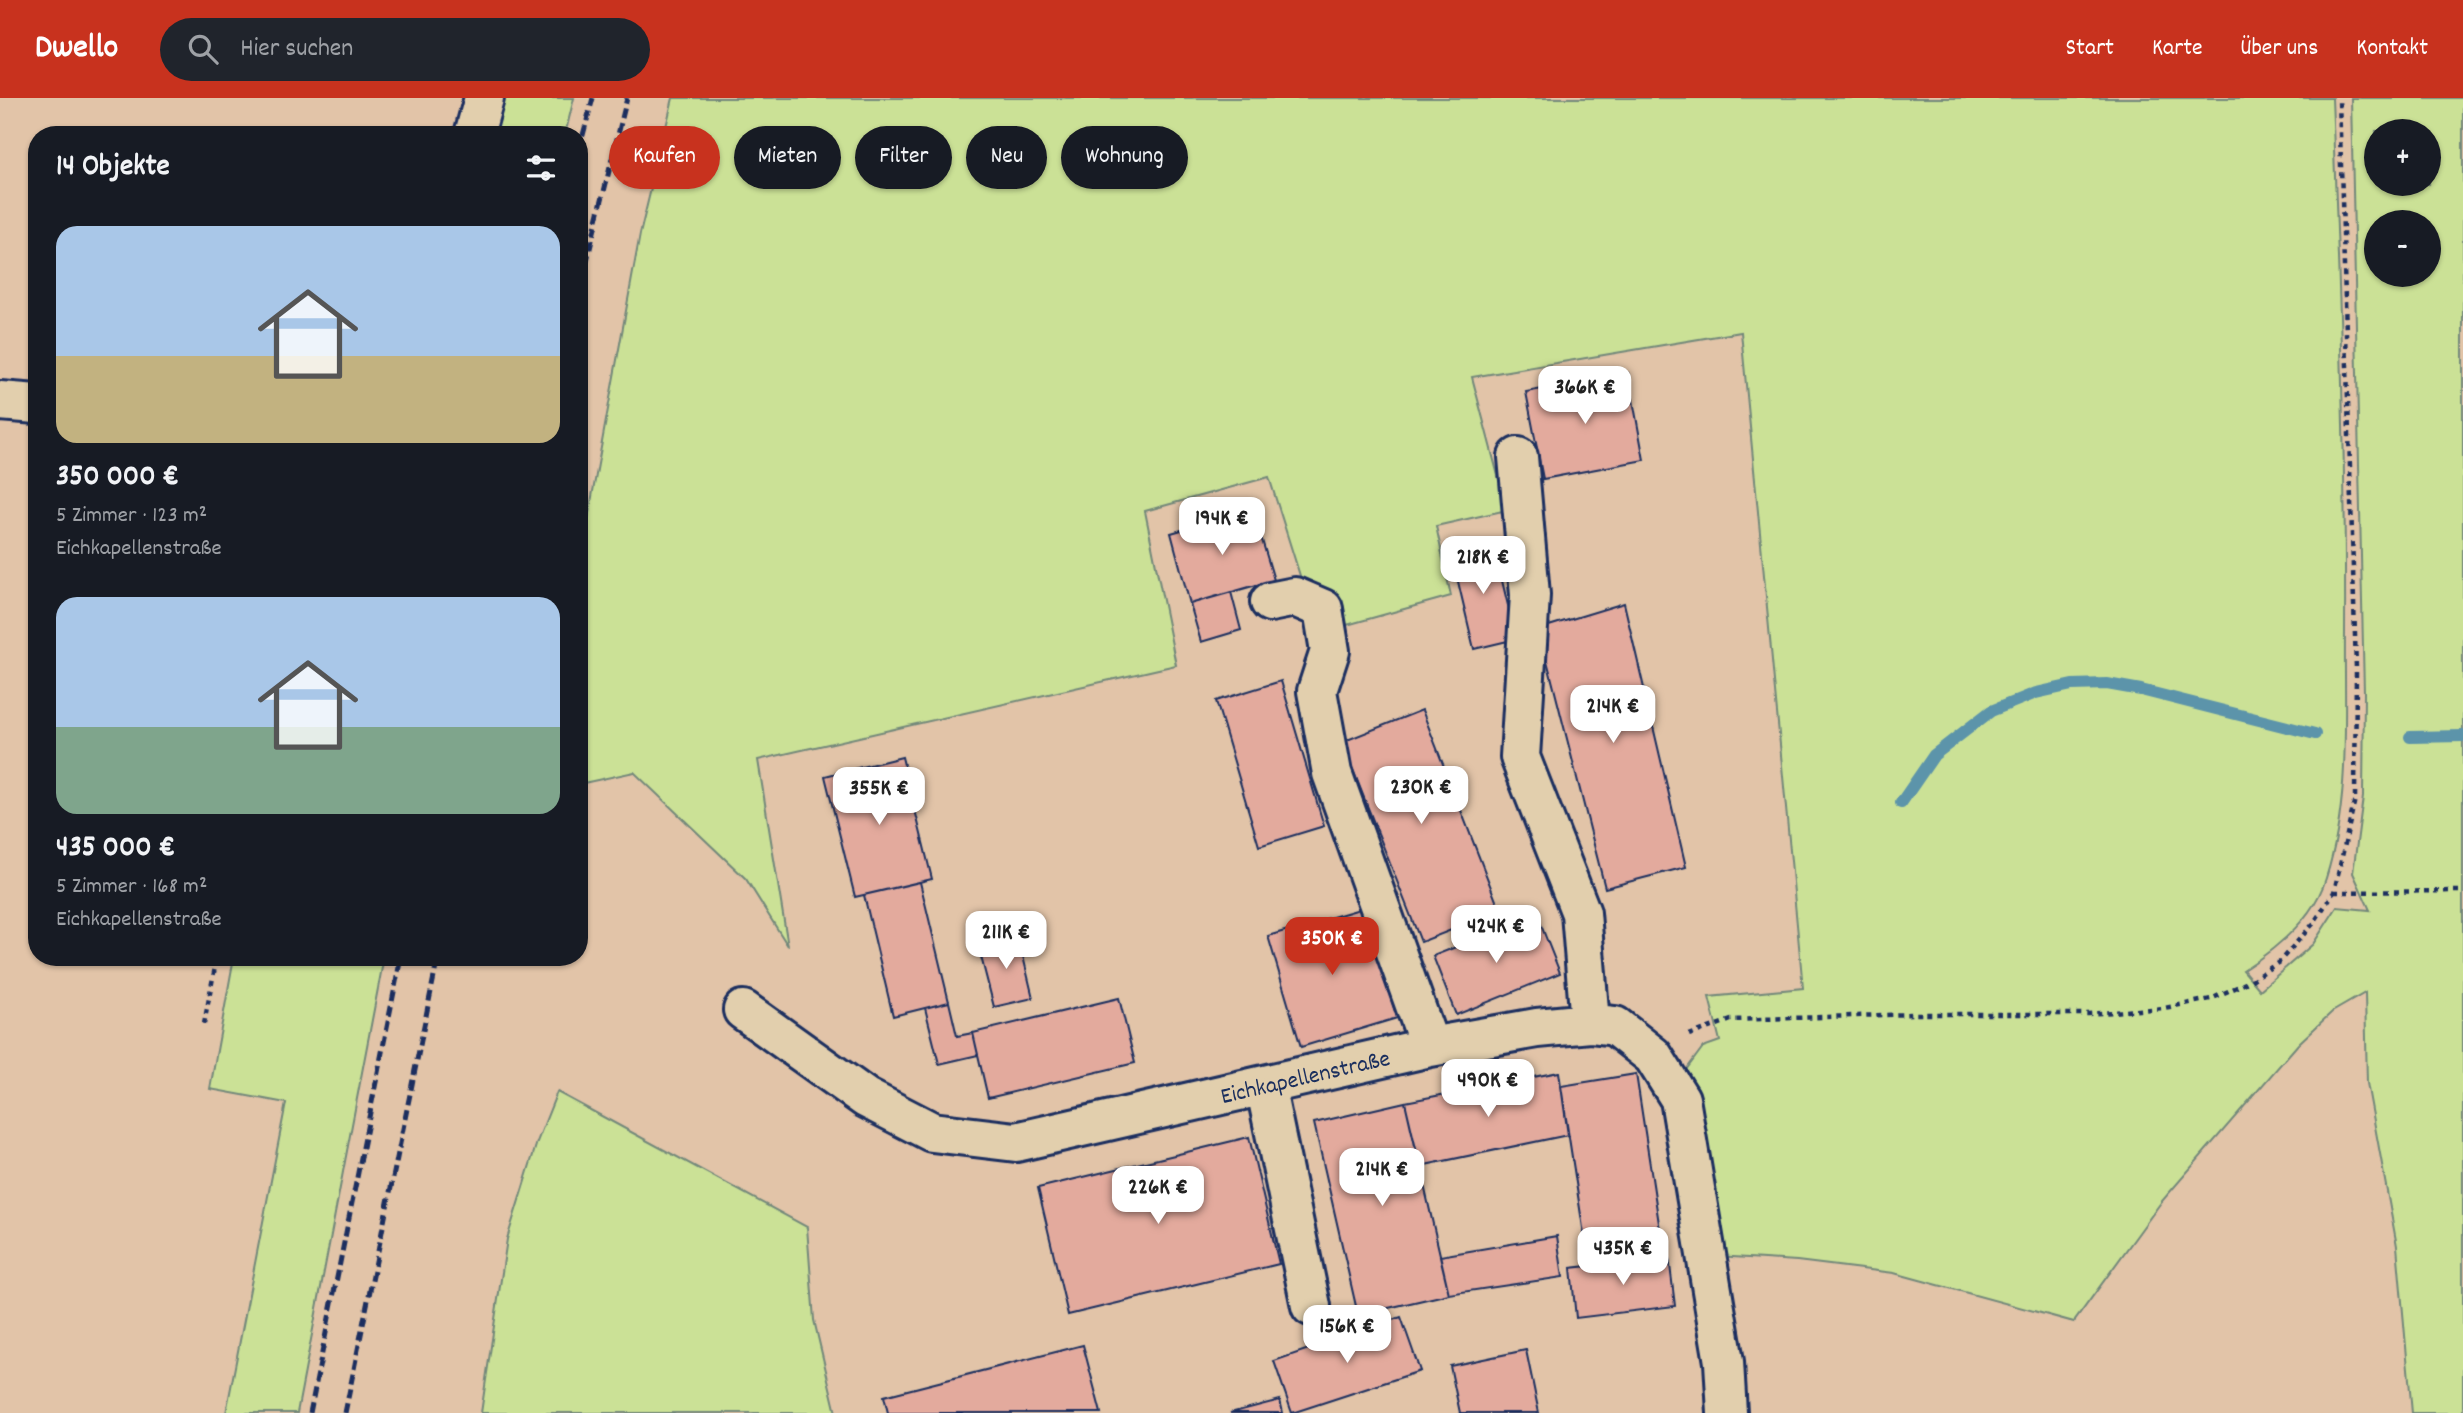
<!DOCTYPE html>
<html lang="de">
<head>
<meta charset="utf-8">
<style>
	body { margin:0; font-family:Dekko,sans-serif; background:#20242c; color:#f1f3f6; height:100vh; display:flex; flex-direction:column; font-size:26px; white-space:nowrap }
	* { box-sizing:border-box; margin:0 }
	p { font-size:23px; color:#9ea1a6 }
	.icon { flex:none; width:38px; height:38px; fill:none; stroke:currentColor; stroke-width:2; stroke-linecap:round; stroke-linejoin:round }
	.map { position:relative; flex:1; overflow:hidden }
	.sheet { position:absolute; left:28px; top:28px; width:560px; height:840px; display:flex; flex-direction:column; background:#171b24; border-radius:28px; box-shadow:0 2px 5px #0004 }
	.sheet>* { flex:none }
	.hud { position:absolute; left:609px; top:28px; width:665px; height:63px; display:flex; gap:14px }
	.controls { position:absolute; left:2364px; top:21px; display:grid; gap:14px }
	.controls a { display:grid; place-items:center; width:77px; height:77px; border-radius:50%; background:#171b24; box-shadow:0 2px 5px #0004; font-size:35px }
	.price { position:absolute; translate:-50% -60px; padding:0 16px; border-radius:14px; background:#fff; color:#222; font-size:23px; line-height:46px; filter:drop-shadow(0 2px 4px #0008) }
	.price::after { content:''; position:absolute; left:50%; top:42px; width:21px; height:16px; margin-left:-10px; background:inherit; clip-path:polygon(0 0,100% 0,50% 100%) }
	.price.selected { background:#c8321e; color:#fff }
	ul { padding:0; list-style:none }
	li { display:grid; align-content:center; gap:14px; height:371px; padding:0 28px }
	li span { display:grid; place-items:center; height:217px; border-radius:21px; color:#555 }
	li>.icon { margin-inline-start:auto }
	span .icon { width:126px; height:126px; fill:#fffc; stroke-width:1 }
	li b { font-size:30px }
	h2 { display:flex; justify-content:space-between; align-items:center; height:84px; padding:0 28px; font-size:30px }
	.tag { padding:0 24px; border-radius:32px; background:#171b24; box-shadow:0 2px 5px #0004; font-size:24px; line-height:63px }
	.tag.selected { background:#c8321e; color:#fff }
	header { display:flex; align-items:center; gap:42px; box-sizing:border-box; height:98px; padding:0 35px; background:#c8321e; color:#fff }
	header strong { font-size:33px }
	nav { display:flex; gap:38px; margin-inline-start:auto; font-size:24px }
	.search { width:490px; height:63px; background:#20242c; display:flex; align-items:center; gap:18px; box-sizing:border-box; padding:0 24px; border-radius:38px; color:#9ea1a6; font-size:26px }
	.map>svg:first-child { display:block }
	.green { fill:#cbe196; stroke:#73887a; stroke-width:2; fill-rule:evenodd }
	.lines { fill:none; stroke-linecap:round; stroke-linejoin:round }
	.stream { stroke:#5b94aa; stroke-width:12 }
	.building { fill:#e3aa9d; stroke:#1b2f5e; stroke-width:2 }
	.minor-casing { stroke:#1b2f5e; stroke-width:44 }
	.path { stroke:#1b2f5e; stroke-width:4.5; stroke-dasharray:5 5; stroke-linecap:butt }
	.minor { stroke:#e2cfad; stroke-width:38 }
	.rail { stroke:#1b2f5e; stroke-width:5; stroke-dasharray:10 5; stroke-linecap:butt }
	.labels { text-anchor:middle; stroke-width:7; stroke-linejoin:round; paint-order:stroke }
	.street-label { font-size:24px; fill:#1b2f5e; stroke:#e2cfad }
</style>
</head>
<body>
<header>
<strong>Dwello</strong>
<div class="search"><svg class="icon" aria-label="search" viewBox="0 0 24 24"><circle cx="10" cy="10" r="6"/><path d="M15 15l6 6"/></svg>Hier suchen</div>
<nav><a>Start</a><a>Karte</a><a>Über uns</a><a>Kontakt</a></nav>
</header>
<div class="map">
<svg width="2463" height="1315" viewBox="0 0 2463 1315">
	<rect width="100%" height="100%" fill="#e2c4a8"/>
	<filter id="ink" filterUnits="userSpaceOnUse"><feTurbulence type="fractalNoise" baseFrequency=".0143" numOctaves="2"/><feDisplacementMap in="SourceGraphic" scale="14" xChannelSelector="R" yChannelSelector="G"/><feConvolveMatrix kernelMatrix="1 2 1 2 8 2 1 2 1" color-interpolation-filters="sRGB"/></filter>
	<g filter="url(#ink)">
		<path class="green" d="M501,0H574L565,37H493Z
			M673,0H2332C2339,178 2346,356 2345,534C2344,616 2351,701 2326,780C2314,820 2276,851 2243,872L2260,892L2313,846L2337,809L2370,812L2353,775L2363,699L2364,595L2351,0H2463V1315H2412L2397,1148L2367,985L2365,895L2332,914L2299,945L2162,1103L2074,1224L1894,1175L1797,1163L1717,1158L1692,1025L1686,972L1703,949L1720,943L1709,899L1803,890L1741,234L1472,279L1507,412L1436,428L1451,498L1318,535L1269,379L1145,413L1176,567L758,662L788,848L746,781L634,674L579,686V470L640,136ZM2376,33H2429V86H2376ZM2376,124H2429V177H2376Z
			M234,859H384L297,1315H226L286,1005L210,991Z
			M557,994L807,1129L814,1222L836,1315H481L507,1141L537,1044Z"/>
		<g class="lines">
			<path class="stream" d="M2410,639L2463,638
				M1901,705L1934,657L1991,613L2036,595L2072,587L2107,586L2141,592L2315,636"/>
		</g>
		<path class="building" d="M1628,275L1644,362L1543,381L1526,294Z
			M1253,412L1274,482L1190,506L1171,435Z
			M1493,445L1516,541L1474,551L1451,454Z
			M1231,494L1241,532L1201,544L1190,506Z
			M1624,505L1686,769L1605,790L1539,531Z
			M1281,583L1324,728L1259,748L1216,603Z
			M1422,612L1500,813L1421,844L1342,644Z
			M902,659L932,781L855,799L825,678Z
			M920,784L949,904L893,918L864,797Z
			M1363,810L1397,920L1301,949L1268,838Z
			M1537,817L1560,875L1456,917L1433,858Z
			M1018,837L1033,900L994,909L978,847Z
			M1119,900L1135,965L988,1000L973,935Z
			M949,904L957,938L973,935L978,957L939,966L925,910Z
			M1559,974L1568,1037L1420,1068L1405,1004Z
			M1636,976L1662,1145L1587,1156L1561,988Z
			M1405,1004L1449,1196L1358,1217L1314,1025Z
			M1249,1039L1279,1166L1068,1217L1038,1090Z
			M1557,1138L1563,1179L1449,1196L1440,1158Z
			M1669,1159L1675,1208L1576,1220L1571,1170Z
			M1401,1219L1420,1273L1292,1315L1274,1263Z
			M1083,1247L1101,1315H888L884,1298Z
			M1526,1252L1539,1315H1460L1450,1268Z
			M1280,1302L1283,1315H1230Z"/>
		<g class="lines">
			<g class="minor-casing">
				<path id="minor" d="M474,37L484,0
					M0,303L37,306
					M1518,359L1530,497L1520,659L1581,815L1590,925
					M1270,504L1295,499L1323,511L1330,553L1317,593L1332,675L1430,949
					M743,912L866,1000L932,1034L1016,1044L1430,949L1537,930L1590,925L1615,928L1653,958L1680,1001L1724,1264L1727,1315
					M1265,987L1311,1208"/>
			</g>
			<path class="path" d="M2334,794L2463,793
				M204,926L217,859
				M1689,937L1731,922L1915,916H2088L2164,910L2211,901L2250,883L2279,864L2313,826L2334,794L2355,701L2356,571L2339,0"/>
			<use href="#minor" class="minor"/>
			<path class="rail" d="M579,52L593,0
				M579,195L627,0
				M310,1315L401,859
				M345,1315L438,859"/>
		</g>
	</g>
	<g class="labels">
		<g class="street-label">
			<text transform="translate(1305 978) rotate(-13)" y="8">Eichkapellenstraße</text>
		</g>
	</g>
</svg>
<div class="controls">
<a>+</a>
<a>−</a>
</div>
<b class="price" style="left:1585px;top:328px">366K €</b>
<b class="price" style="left:1222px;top:459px">194K €</b>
<b class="price" style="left:1483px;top:498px">218K €</b>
<b class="price" style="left:1613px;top:647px">214K €</b>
<b class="price" style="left:1421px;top:728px">230K €</b>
<b class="price" style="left:879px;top:729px">355K €</b>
<b class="price" style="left:1496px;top:867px">424K €</b>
<b class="price" style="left:1006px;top:873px">211K €</b>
<b class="price selected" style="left:1332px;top:879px">350K €</b>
<b class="price" style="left:1488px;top:1021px">490K €</b>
<b class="price" style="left:1382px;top:1110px">214K €</b>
<b class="price" style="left:1158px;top:1128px">226K €</b>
<b class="price" style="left:1623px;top:1189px">435K €</b>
<b class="price" style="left:1347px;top:1267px">156K €</b>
<div class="hud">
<a class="tag selected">Kaufen</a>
<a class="tag">Mieten</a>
<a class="tag">Filter</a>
<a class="tag">Neu</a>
<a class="tag">Wohnung</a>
</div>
<section class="sheet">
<h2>14 Objekte<svg class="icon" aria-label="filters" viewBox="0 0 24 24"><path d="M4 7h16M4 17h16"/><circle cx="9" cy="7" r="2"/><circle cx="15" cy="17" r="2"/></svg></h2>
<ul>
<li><span style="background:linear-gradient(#a9c7e8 60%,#c2b280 0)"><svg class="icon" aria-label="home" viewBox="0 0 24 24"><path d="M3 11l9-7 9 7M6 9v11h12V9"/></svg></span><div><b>350 000 €</b><p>5 Zimmer · 123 m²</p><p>Eichkapellenstraße</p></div></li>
<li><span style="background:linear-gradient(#a9c7e8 60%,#7fa58c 0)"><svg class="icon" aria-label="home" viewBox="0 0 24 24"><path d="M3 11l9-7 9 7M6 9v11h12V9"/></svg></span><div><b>435 000 €</b><p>5 Zimmer · 168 m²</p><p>Eichkapellenstraße</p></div></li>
</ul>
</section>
</div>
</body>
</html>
